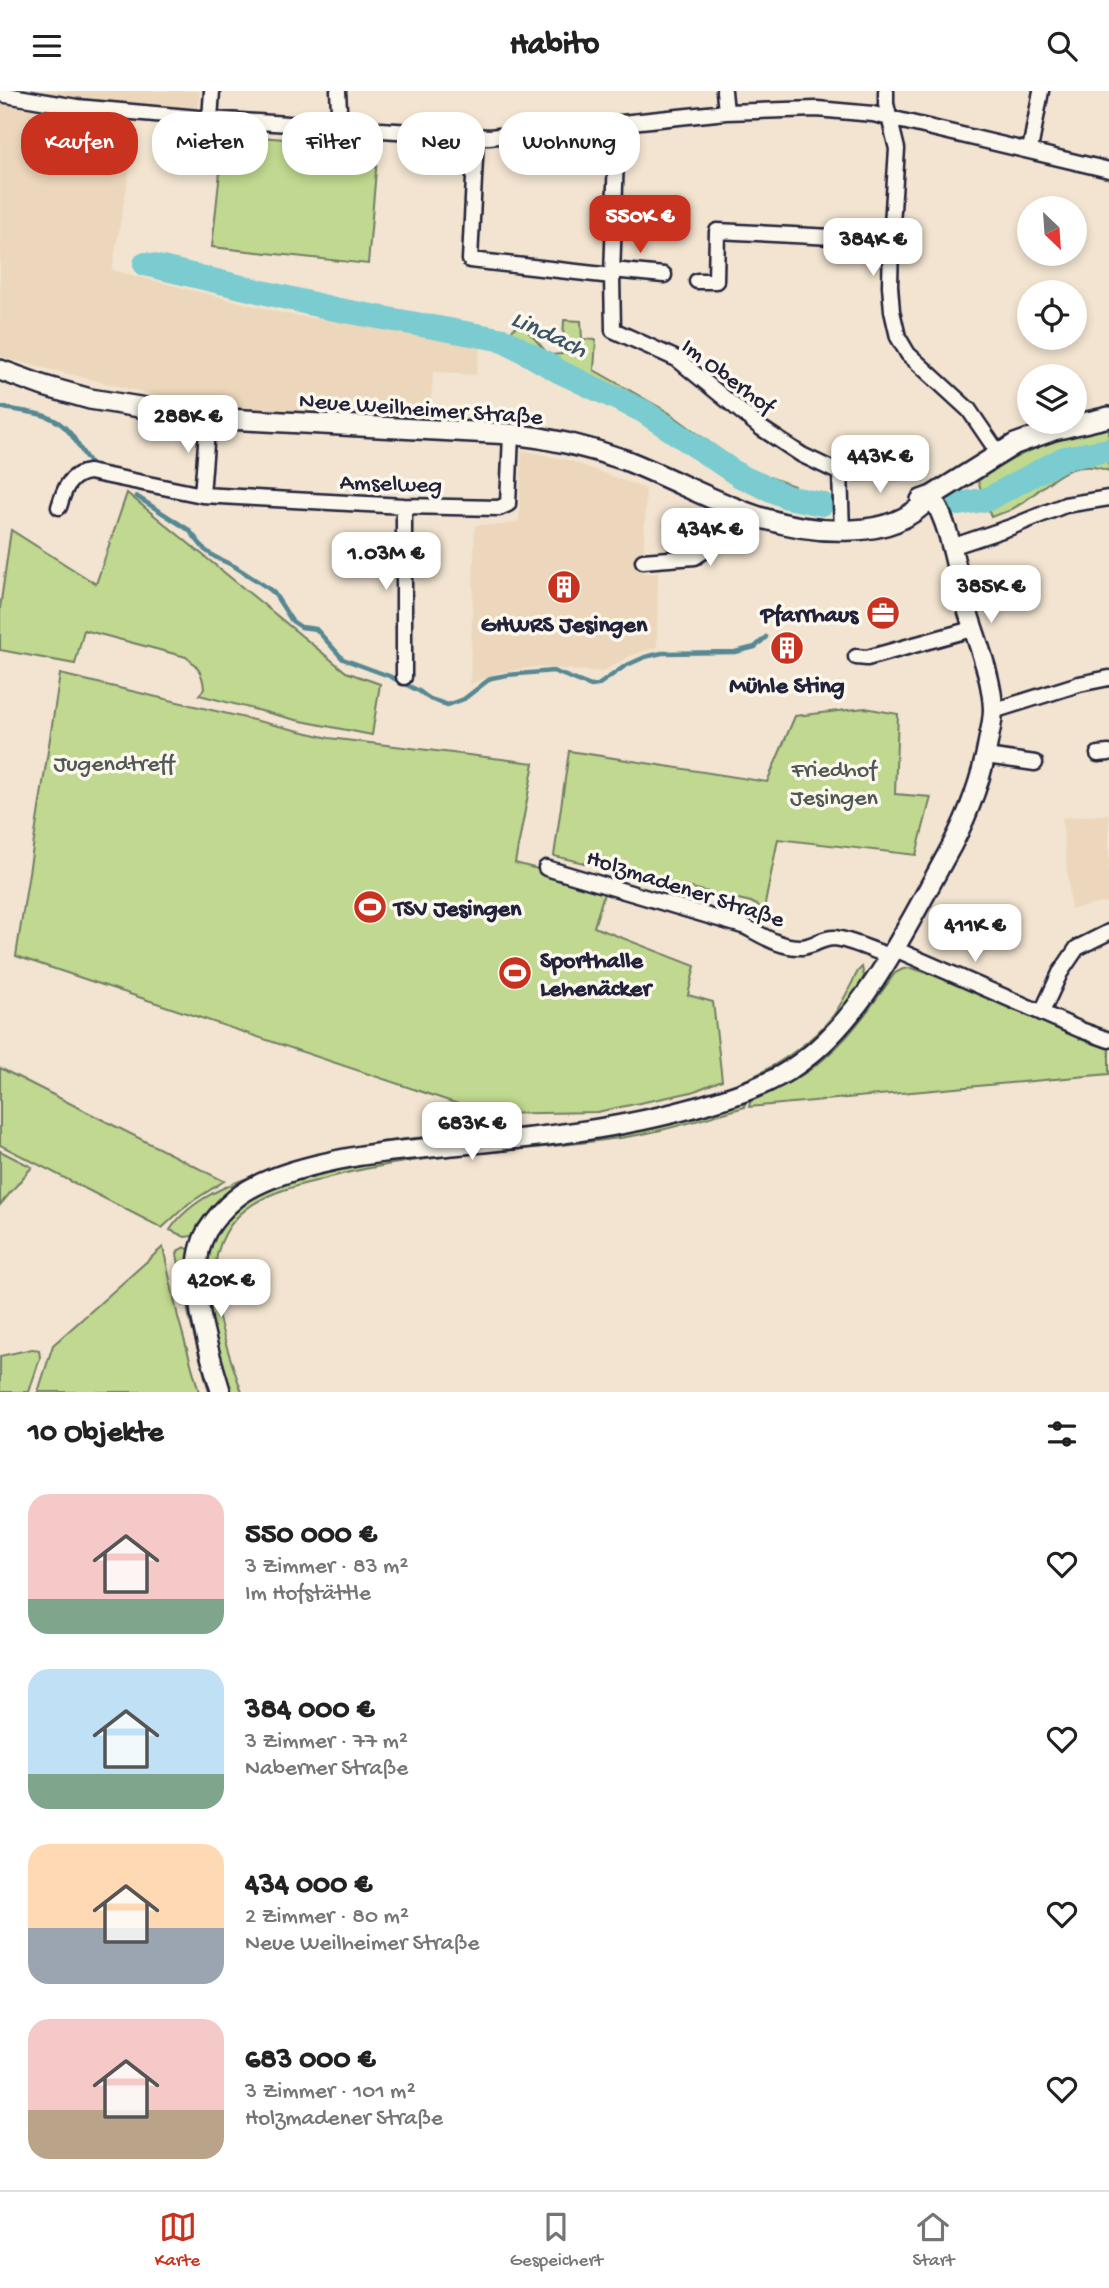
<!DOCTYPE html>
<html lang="de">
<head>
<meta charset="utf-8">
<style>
	body { margin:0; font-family:"Gochi Hand",sans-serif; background:#f6f6f6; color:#222; height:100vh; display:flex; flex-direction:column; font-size:26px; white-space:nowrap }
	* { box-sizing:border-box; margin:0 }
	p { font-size:23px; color:#767676 }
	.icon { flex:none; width:38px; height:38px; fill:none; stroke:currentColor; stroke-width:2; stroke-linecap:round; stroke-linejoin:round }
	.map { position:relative; height:1301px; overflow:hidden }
	.drawer { display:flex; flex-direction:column; background:#fff; flex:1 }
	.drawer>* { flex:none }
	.banner { position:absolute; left:21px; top:21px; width:700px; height:63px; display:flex; gap:14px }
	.needle { width:46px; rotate:155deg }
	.buttons { position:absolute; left:1017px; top:105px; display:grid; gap:14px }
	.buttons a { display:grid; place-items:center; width:70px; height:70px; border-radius:50%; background:#fff; box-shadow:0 4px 10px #0003; font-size:35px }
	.price { position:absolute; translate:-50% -60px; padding:0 16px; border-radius:14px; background:#fff; color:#222; font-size:23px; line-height:46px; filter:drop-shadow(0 2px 4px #0008) }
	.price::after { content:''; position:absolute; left:50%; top:42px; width:21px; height:16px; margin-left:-10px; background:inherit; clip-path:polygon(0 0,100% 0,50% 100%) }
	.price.on { background:#c8321e; color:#fff }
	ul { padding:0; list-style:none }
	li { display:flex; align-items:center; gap:21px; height:175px; padding:0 28px }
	li span { display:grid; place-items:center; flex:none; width:196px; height:140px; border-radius:21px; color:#555 }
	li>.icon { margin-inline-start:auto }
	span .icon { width:84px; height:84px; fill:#fffc; stroke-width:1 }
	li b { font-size:30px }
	h2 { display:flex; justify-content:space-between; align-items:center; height:84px; padding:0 28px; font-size:30px }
	.pill { padding:0 24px; border-radius:28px; background:#fff; box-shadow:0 4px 10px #0003; font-size:24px; line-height:63px }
	.pill.on { background:#c8321e; color:#fff }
	header { display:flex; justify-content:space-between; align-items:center; height:91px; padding:0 28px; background:#fff; font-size:32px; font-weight:700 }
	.menu { display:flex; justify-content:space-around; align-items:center; height:98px; border-top:2px solid #e0e0e0; background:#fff; font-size:19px; color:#767676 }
	.menu a { display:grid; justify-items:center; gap:4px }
	.menu .on { color:#c8321e }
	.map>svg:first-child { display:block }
	.built { fill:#ecd7bc }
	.green { fill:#c0d88f; stroke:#717d65; stroke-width:2 }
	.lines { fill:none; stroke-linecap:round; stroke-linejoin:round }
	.stream { stroke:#578894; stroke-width:4.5 }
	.river { stroke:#7accd0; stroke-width:24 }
	.minor-casing { stroke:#22223b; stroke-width:19 }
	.tertiary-casing { stroke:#22223b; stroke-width:23 }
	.secondary-casing { stroke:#22223b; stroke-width:24 }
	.minor { stroke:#fbf7ec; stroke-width:14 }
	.tertiary { stroke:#fbf7ec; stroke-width:18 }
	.secondary { stroke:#fbf7ec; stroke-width:19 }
	.labels { text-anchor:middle; stroke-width:7; stroke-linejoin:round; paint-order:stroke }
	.street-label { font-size:24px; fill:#22223b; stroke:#fbf7ec }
	.poi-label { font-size:24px; font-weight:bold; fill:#22223b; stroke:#fbf7ec }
	.park-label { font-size:24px; fill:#515954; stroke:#fbf7ec }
	.water-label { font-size:26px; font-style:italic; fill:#3c5568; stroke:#fbf7ec }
</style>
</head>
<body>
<header><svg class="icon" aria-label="menu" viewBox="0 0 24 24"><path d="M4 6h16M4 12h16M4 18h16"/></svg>Habito<svg class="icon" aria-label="search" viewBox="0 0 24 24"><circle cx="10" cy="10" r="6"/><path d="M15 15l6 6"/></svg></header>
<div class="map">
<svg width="1109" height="1301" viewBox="0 0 1109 1301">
	<rect width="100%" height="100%" fill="#f2e4d0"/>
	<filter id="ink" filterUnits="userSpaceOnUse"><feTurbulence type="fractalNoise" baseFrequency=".0143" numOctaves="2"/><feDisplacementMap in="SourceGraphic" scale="14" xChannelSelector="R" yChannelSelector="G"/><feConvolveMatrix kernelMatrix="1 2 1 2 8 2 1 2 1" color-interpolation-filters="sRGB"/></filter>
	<g filter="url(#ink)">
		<path class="built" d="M0,0H200L198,19L92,11L91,27L138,32L112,179L291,224L437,244L481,253L476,284L433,281L430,326L252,321L190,313L0,266Z
			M522,359L568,369L646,398L643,482H658L657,556L630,565L602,581L535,576L500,581L470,593L475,434H504L519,430Z
			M1109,723V811L1071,818L1062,727Z"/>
		<path class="green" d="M224,43L378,56L368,173L212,156Z
			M564,229L581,230L582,248L596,249L594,279L668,321L745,377L794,395L793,404L741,382L644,317L562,278L506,246L520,231L549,264L562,263Z
			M1109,335V380C1063,363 1045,401 1012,418C1005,422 998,423 991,426L978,390C1018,360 1061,345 1109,335Z
			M127,402L346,581L380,593L372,644L296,629L199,604L204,598C203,583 198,575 186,566L84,539L75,573L0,559V517L11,439L96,493Z
			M60,583L329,647L534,672L515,772L606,796L594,836L695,875L688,904L713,911L722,989L692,1001L597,1021L488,1023L16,865Z
			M865,617L898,623L895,703L931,706L916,764L778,748L764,818L751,811L554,765L569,660L767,691L795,625Z
			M862,876L864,885L859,896L838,926L806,959L765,986L667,1020L273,1081L192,1145L185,1146L170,1139C190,1108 230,1093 263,1081C302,1068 341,1057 381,1051C519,1032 736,1041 832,926C843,912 850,895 858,880Z
			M911,877L952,890L1031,925L1109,955V983L749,1016L751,1007C765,1001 781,995 795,988C839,964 867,921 895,882L903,878Z
			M0,977L224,1090L188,1113L162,1137L0,1054Z
			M744,1008L745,1016C708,1026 670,1039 632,1045C530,1062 424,1060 323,1088C305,1093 285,1097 268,1105C251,1113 234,1126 225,1143C200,1187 226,1257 242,1301H229L208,1225L205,1180L208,1161L218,1139L228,1125L244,1110L265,1098L336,1076Z
			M0,1060L32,1076L0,1114Z
			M163,1156L178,1226L199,1301H38L53,1254Z
			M185,1156L192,1161L216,1301H209L190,1230L177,1163L179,1159Z
			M32,1258L39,1259L40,1267L29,1301H0V1265Z"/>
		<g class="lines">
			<path class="stream" d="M0,316C25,322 52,319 70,342C79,353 84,368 96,378
				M136,405L189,439L205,459L215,466L234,475L268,497L274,502L292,530L301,536L316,538L343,568L389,585L419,600L430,608L448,614L464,608L491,587L507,584L553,580L591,595L598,594L625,575L645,566L662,562L735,561L755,556L766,546"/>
			<path class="river" d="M145,173L334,218L504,249L560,281L643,320L740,385L787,406L822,413
				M959,413L988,408L1064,367L1109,359"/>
			<g class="minor-casing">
				<path id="minor" d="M338,0L340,37
					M724,0L726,21
					M886,0V13L897,58L891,149L890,195L892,220L898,246L908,263L969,319L999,363
					M0,3L77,16L210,28L489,46L726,21L817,18L873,23L1109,79
					M210,28L212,0
					M476,46L470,169L612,185L613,239L677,268L761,337L802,364L840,382L901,380
					M1030,59L1041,0
					M612,179L664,184
					M612,185L617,34
					M697,190H716L717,140L891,149
					M840,382L842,440
					M202,404L208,327
					M404,415V586
					M59,416C64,399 69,383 89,381L202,404L404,415L499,417L508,413L511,343
					M951,456L1011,436L1065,414L1109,407
					M643,470L695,466L737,438L748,423
					M856,566L867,567L972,538
					M993,620L1079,593L1109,587
					M1098,663L1109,662
					M986,665L1035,672
					M546,777L746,836C763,845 781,857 802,856C813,855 822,847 834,847C849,848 875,861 891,865
					M895,858L1081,939L1109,949
					M1042,921L1060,882L1077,857L1109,841"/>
			</g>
			<g class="tertiary-casing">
				<path id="tertiary" d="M221,1301C208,1258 183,1182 207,1140C214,1129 225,1116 235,1108C270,1078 360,1063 406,1059C506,1049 606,1043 703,1014C738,1004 772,993 801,971C866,923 907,836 945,767C966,730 982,689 989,646C991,637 993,627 993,618C992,582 973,542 964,507C954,471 951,438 932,405"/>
			</g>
			<g class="secondary-casing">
				<path id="secondary" d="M0,279L44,295L90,308L208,327L511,343C550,347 588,356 625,369C702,399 765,444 852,439C884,438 910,429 932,405
					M921,409L932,405L1015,353L1054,339L1109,326"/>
			</g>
			<use href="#minor" class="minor"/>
			<use href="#tertiary" class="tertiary"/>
			<use href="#secondary" class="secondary"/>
		</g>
	</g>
	<defs>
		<g id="building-disc" transform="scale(1.75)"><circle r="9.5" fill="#c8321e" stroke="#fbf7ec"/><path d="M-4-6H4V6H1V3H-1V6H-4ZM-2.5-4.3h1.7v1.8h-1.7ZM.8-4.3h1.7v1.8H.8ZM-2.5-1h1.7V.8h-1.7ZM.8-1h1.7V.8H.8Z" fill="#fff"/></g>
		<g id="office-disc" transform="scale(1.75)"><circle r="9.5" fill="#c8321e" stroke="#fbf7ec"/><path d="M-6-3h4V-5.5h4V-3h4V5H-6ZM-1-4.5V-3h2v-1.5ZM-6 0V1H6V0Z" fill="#fff"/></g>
		<g id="stadium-disc" transform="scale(1.75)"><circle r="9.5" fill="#c8321e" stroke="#fbf7ec"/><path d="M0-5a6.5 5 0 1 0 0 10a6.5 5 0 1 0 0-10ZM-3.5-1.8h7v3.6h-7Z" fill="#fff"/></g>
	</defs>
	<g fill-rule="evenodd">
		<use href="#building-disc" x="564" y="496"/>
		<use href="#office-disc" x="883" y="522"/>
		<use href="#building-disc" x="787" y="557"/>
		<use href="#stadium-disc" x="370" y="816"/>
		<use href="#stadium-disc" x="515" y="882"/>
	</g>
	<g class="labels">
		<g class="street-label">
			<text transform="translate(729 284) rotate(37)" y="8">Im Oberhof</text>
			<text transform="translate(421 316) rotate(4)" y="8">Neue Weilheimer Straße</text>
			<text transform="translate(391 391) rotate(2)" y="8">Amselweg</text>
			<text transform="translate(686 796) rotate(18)" y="8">Holzmadener Straße</text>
		</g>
		<g class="poi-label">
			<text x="858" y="530" text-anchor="end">Pfarrhaus</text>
			<text x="564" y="540">GHWRS Jesingen</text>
			<text x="787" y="601">Mühle Sting</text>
			<text x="394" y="824" text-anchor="start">TSV Jesingen</text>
			<text x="540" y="876" text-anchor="start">Sporthalle<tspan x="540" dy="28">Lehenäcker</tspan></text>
		</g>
		<g class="park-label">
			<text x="114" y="679">Jugendtreff</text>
			<text x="834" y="685">Friedhof<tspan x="834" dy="28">Jesingen</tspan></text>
		</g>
		<g class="water-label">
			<text transform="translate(550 241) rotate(25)" y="9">Lindach</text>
		</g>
	</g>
</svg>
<div class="buttons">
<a><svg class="needle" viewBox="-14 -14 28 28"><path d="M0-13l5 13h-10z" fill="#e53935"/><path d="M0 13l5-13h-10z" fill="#767676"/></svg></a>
<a><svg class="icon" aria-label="locate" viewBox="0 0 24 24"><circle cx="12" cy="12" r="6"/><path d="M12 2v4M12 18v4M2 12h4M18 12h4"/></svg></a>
<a><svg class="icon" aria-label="layers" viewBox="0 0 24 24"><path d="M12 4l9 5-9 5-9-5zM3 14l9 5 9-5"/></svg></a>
</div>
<b class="price on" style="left:640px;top:164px">550K €</b>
<b class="price" style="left:873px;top:187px">384K €</b>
<b class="price" style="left:188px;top:364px">288K €</b>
<b class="price" style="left:880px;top:404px">443K €</b>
<b class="price" style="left:710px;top:477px">434K €</b>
<b class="price" style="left:386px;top:501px">1.03M €</b>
<b class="price" style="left:991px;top:534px">385K €</b>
<b class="price" style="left:975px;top:873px">411K €</b>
<b class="price" style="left:472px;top:1071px">683K €</b>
<b class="price" style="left:221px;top:1228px">420K €</b>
<div class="banner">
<a class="pill on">Kaufen</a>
<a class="pill">Mieten</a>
<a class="pill">Filter</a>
<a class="pill">Neu</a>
<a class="pill">Wohnung</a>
</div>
</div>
<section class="drawer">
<h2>10 Objekte<svg class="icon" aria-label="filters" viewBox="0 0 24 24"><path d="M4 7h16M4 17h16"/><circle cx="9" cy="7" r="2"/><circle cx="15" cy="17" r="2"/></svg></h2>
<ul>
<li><span style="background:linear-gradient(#f6c9c9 75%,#7fa58c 0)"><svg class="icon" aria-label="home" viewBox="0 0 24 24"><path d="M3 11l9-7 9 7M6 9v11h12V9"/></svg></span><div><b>550 000 €</b><p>3 Zimmer · 83 m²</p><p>Im Hofstättle</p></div><svg class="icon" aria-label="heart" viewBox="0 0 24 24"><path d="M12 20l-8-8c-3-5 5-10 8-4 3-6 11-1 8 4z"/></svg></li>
<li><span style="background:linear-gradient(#bfe0f5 75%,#7fa58c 0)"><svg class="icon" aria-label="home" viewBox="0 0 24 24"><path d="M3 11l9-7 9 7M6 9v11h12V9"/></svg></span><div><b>384 000 €</b><p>3 Zimmer · 77 m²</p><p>Naberner Straße</p></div><svg class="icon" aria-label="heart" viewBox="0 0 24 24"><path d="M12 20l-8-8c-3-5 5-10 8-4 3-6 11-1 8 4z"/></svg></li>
<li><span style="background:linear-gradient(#ffd9b3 60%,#9aa5b1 0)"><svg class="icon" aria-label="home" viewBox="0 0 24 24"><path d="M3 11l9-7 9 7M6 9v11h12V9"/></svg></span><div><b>434 000 €</b><p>2 Zimmer · 80 m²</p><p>Neue Weilheimer Straße</p></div><svg class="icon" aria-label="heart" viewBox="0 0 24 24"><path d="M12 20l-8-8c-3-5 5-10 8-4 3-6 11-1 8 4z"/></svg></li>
<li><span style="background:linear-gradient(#f6c9c9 65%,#b9a48a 0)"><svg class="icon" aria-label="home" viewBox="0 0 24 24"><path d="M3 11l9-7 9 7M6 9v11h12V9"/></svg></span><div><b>683 000 €</b><p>3 Zimmer · 101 m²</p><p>Holzmadener Straße</p></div><svg class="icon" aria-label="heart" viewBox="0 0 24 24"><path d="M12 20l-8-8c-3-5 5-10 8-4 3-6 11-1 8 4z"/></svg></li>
</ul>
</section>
<nav class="menu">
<a class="on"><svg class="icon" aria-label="map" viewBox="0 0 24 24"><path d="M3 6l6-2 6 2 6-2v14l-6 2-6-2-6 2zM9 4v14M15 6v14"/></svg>Karte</a>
<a><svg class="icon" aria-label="saved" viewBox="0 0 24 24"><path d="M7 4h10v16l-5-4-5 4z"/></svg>Gespeichert</a>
<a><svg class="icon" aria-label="home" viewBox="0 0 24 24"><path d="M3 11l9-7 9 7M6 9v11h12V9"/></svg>Start</a>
</nav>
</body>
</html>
